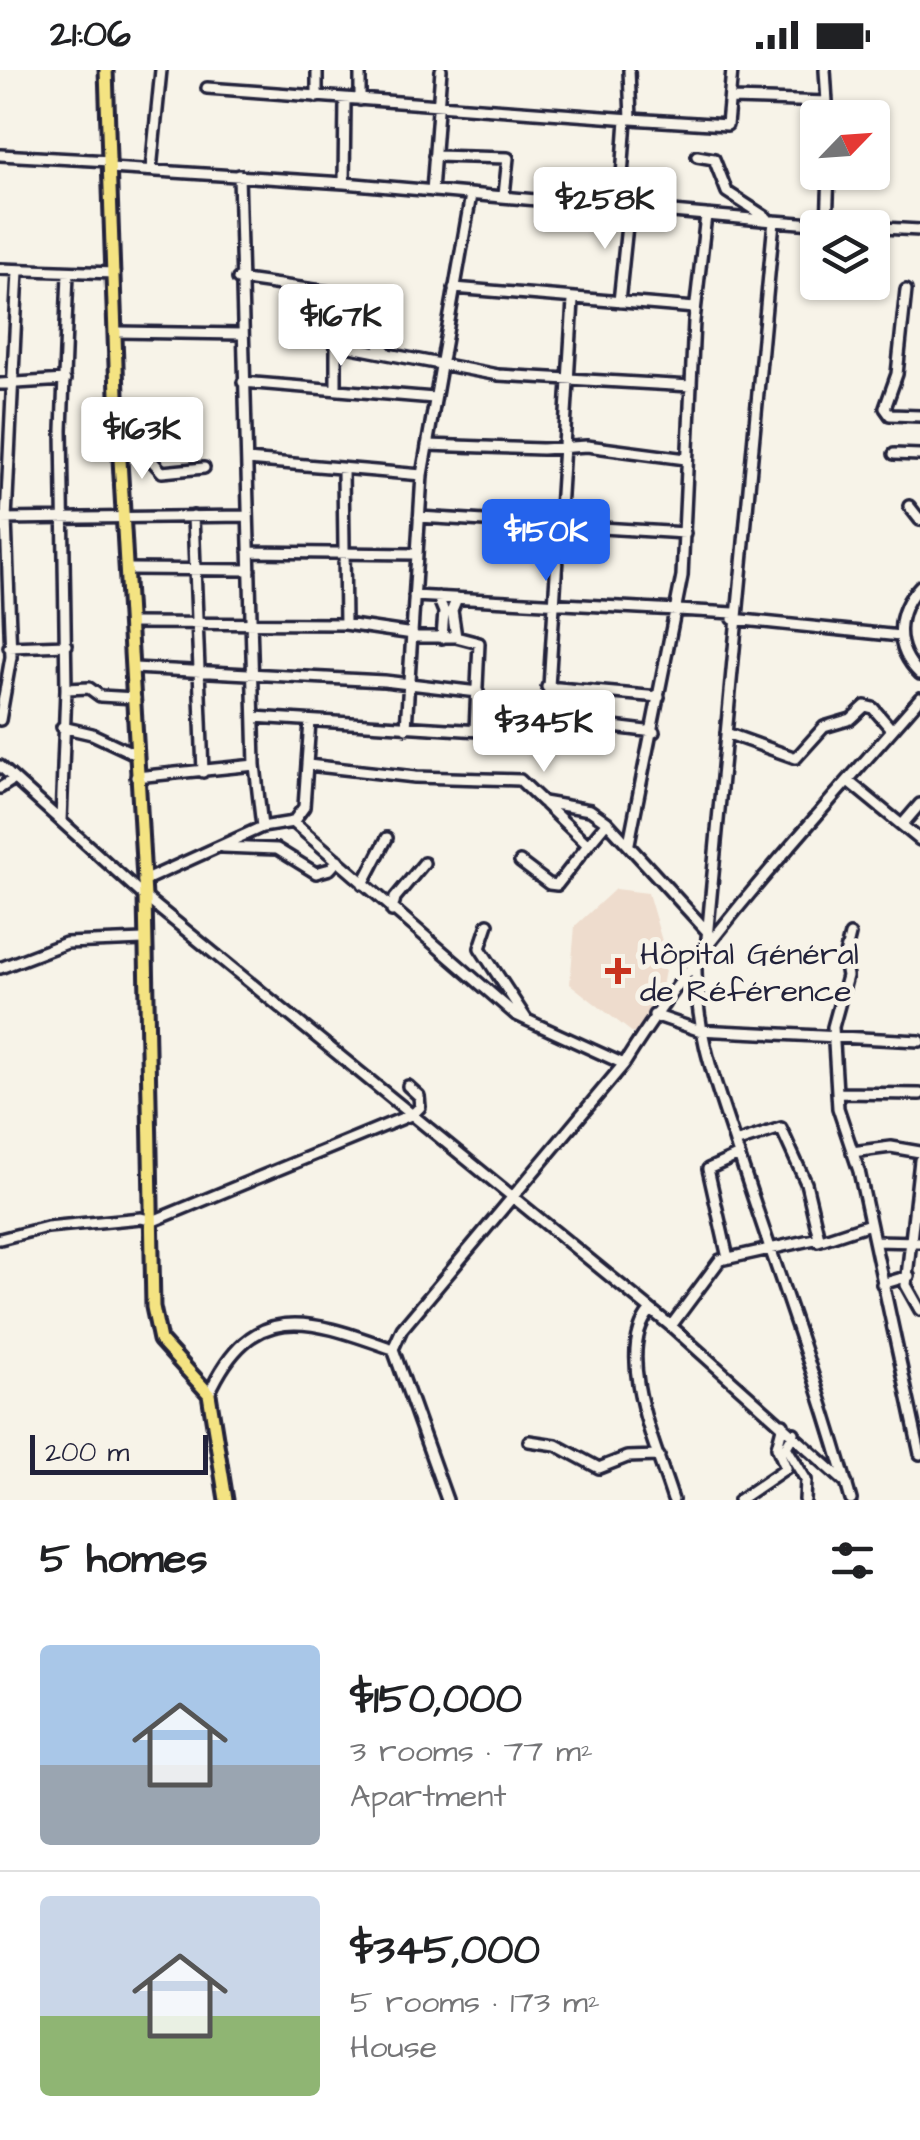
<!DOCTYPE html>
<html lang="en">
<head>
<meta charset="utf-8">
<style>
	body { margin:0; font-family:"Architects Daughter",sans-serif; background:#f2f2f2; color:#202124; height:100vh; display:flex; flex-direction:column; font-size:38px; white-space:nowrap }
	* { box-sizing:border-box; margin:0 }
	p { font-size:32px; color:#757577 }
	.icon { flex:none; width:55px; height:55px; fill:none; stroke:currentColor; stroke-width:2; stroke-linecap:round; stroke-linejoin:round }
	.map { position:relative; height:1430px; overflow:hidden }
	.drawer { display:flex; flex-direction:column; background:#fff; flex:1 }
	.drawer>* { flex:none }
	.needle { width:65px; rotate:65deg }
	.tools { position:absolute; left:800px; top:30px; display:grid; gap:20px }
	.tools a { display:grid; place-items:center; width:90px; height:90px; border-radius:10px; background:#fff; box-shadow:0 2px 8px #0004; font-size:50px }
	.scale { position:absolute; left:30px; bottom:25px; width:178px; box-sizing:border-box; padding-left:10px; border:5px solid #22223b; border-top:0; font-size:28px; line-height:35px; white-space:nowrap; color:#22223b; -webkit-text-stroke:8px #f7f3e8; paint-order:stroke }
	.price { position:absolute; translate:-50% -85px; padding:0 22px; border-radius:10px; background:#fff; color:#222; font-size:32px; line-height:65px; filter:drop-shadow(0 2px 5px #0008) }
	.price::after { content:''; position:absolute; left:50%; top:60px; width:30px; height:22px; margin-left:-15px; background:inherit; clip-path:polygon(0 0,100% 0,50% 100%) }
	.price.current { background:#2563eb; color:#fff }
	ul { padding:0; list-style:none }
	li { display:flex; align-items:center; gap:30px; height:250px; padding:0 40px }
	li+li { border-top:2px solid #e0e0e0 }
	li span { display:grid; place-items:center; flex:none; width:280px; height:200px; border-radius:10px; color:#555 }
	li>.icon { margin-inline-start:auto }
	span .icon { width:120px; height:120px; fill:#fffc; stroke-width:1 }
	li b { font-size:42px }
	h2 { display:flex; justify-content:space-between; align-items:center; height:120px; padding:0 40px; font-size:42px }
	.status { display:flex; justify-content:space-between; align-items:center; height:70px; padding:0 50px; background:#fff; direction:ltr }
	.status svg { height:28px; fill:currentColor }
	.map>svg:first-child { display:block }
	.built { fill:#eedccd }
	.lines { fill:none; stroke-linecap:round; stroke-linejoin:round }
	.minor-casing { stroke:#22223b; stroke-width:16 }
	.major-casing { stroke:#22223b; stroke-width:19 }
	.minor { stroke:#f7f3e8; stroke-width:9 }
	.major { stroke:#f4e382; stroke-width:11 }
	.poi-dot { fill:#c8321e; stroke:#f7f3e8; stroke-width:4 }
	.labels { text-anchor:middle; stroke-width:10; stroke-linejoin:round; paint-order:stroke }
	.poi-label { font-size:32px; fill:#22223b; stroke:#f7f3e8; text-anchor:start }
</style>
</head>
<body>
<div class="status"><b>21:06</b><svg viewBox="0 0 49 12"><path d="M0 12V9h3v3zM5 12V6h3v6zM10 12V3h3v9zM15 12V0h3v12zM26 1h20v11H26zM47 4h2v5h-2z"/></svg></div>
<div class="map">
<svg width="920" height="1430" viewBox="0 0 920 1430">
	<rect width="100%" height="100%" fill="#f7f3e8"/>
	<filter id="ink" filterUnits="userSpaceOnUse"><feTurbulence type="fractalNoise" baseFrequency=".01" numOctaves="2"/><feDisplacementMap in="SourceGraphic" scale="20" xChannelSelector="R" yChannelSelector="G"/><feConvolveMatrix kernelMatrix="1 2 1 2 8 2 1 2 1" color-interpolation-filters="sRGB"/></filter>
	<g filter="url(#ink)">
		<path class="built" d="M615,819L648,823L667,888L660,929L634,964L570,914L575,856Z"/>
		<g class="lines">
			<g class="minor-casing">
				<path id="minor" d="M360,0V30
					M825,0L828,48
					M207,18L631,49L629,0
					M317,27V0
					M732,29L827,32
					M631,49L727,55L732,0
					M0,85L110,91
					M434,86L508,88L504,125
					M697,86L714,89L727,122L767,148
					M110,98L344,113L774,151
					M151,100L161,0
					M239,105L255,695L262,757
					M344,113L345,30
					M432,121L441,0
					M620,135L626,49
					M827,155L920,160
					M0,199L114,203
					M238,209L336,223L387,283
					M454,218L695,238
					M906,220L897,304L885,338L890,345L920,346
					M336,223V318
					M573,231L547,649L654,662
					M619,232L629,136
					M117,262L241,264
					M335,274L498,305L691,316
					M243,312L434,328
					M0,314L65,310
					M119,356L136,370L185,359
					M136,373L162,402L204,398
					M427,375L542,379L587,376L686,389
					M894,384L920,385
					M247,390L422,405
					M343,401L345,554
					M909,436L920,450
					M193,446L203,702
					M419,447L685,463
					M1,449L248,446
					M249,482L415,484
					M128,499L250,500
					M920,516C895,542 893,578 920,604
					M414,526L734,543
					M438,527L444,542L442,568
					M733,549L900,566
					M131,553L345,554L413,564
					M413,567H456L479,573L475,661
					M456,567L452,540L457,528
					M9,577L67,575
					M134,598L384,611L478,622
					M547,617L659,627
					M66,619L89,618L100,626L135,628
					M254,647L496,662
					M0,650L11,587L6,449L18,201
					M62,657L92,664L135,684
					M406,658L422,405L471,125
					M726,663L796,688L824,657L851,649L865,636L873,638L892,660
					M308,695L415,707L520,710L543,732L590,740L607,752L706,860
					M0,696L145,827L671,1256L847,1414
					M136,707L255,695
					M848,711L920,770
					M0,718L14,709
					M545,734L588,775L607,752
					M61,751L66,619L62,360L68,203
					M293,752L304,737L310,651
					M902,755L920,734
					M629,773L682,506L694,251L706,145
					M223,777L277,779L316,803L330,799L338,790
					M520,792L549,814L557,815L588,775
					M143,811L262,757L293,752L516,945L624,994
					M363,814L387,768
					M392,841L395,828L424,793
					M488,854L480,878L527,950
					M850,865L844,889L847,906L833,957L838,1038L859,1101L920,1384
					M706,879L774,151L827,155L829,102
					M696,896C695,966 719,1022 740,1088C777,1202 819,1314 851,1430
					M0,898L66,873L144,870
					M654,945L698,960L920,971
					M837,1023L920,1024
					M852,1082L891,1077L920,1082
					M920,1090L906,1215L920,1240
					M0,1169L47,1157L141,1148L153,1151L413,1044L420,1037L419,1026L408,1016
					M818,1171L870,1154
					M874,1171L920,1172
					M728,1188L708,1099L739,1085
					M882,1214L909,1206
					M650,1241C613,1284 658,1381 673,1430
					M671,1256L720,1190L819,1168L806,1113L781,1058L735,1073
					M393,1279L447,1430
					M209,1324C253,1227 311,1250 393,1279L402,1259L624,994C705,864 820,744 920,628
					M794,1363L786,1377L806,1410L805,1430
					M529,1371L556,1375L599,1398L627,1387L659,1386
					M739,1430L786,1398L777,1377L783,1354"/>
			</g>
			<g class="major-casing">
				<path id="major" d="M106,0L118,354L145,827L153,1237L160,1270L209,1324L226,1430"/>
			</g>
			<use href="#minor" class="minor"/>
			<use href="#major" class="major"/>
		</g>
	</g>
	<path class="poi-dot" d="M613 886h10v10h10v10h-10v10h-10v-10h-10v-10h10z"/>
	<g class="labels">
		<g class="poi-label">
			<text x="640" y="894">Hôpital Général<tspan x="640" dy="37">de Référence</tspan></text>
		</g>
	</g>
</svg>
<div class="tools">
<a><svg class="needle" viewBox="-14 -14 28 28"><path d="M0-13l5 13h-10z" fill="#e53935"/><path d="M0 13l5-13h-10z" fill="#757577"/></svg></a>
<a><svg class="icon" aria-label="layers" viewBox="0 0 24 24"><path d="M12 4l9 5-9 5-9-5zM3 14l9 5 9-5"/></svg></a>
</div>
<div class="scale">200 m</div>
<b class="price" style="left:605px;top:182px">$258K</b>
<b class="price" style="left:341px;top:299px">$167K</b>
<b class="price" style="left:142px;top:412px">$163K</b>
<b class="price current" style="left:546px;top:514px">$150K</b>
<b class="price" style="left:544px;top:705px">$345K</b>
</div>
<section class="drawer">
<h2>5 homes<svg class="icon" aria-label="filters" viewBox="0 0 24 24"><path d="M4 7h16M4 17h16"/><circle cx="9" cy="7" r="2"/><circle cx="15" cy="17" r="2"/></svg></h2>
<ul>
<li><span style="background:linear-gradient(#a9c7e8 60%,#9aa5b1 0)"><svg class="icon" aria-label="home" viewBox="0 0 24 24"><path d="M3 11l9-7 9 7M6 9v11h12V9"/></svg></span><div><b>$150,000</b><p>3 rooms · 77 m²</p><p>Apartment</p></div></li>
<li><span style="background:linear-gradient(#c9d6e8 60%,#8fb573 0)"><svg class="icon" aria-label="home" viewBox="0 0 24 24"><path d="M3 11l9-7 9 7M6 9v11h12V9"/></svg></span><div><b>$345,000</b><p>5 rooms · 173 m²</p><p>House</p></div></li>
</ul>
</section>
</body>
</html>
